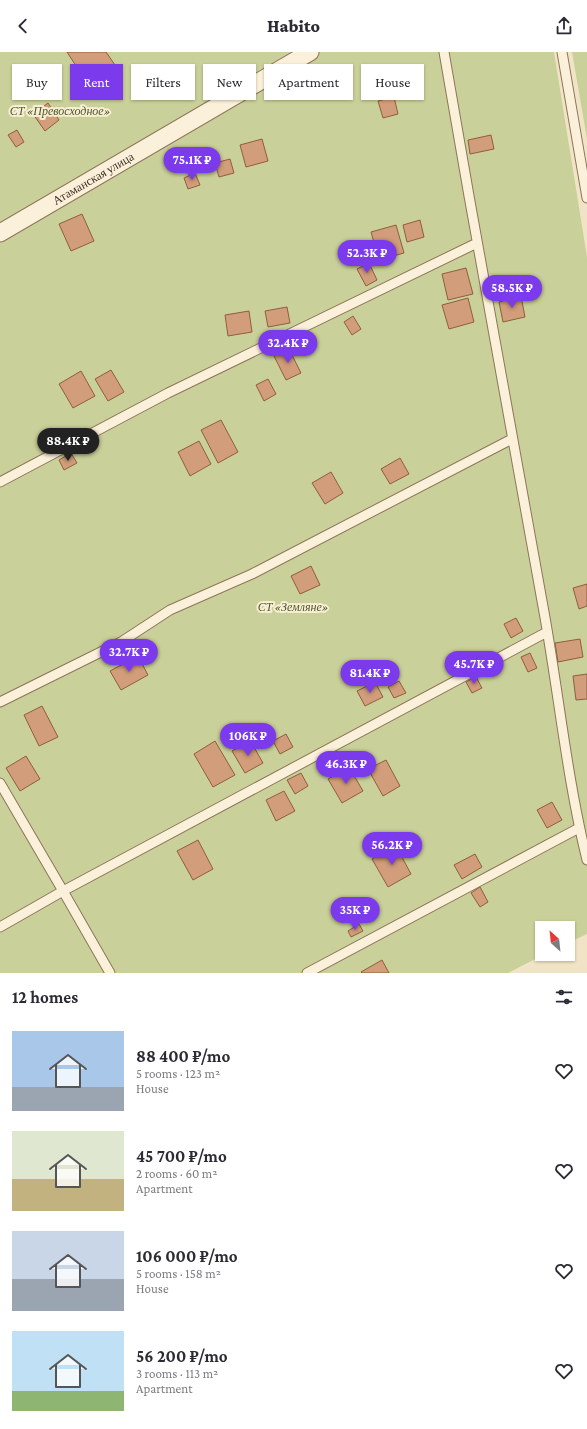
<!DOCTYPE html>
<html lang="en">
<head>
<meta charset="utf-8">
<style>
	body { margin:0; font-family:"Crimson Pro",serif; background:#f2f2f3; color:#2b2b33; height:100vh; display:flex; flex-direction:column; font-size:15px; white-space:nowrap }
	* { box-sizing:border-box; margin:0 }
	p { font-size:13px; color:#7c7c81 }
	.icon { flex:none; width:22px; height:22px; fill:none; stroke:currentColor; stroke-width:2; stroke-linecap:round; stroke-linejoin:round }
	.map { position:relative; height:921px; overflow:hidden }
	.sheet { display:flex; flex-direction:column; background:#fff; flex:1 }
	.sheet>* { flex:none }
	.banner { position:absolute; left:12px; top:12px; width:563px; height:36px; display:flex; gap:8px }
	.needle { width:26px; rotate:333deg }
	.tools { position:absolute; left:535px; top:869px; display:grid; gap:8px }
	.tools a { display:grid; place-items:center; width:40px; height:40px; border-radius:0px; background:#fff; box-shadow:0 1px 3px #0004; font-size:20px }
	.price { position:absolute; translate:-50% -34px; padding:0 9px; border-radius:14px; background:#7c3aed; color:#fff; font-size:13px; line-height:26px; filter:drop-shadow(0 1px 2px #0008) }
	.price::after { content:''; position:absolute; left:50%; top:24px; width:12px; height:9px; margin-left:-6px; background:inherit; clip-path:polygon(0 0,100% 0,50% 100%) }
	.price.current { background:#222; color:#fff }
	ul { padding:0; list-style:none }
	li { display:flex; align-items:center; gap:12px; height:100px; padding:0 12px }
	li span { display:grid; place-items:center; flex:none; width:112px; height:80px; border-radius:0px; color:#555 }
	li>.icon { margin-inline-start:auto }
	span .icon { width:48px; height:48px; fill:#fffc; stroke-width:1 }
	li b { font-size:17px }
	h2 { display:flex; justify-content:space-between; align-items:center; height:48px; padding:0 12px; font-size:17px }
	.pill { padding:0 14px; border-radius:0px; background:#fff; box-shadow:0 1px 3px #0004; font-size:14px; line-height:36px }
	.pill.current { background:#7c3aed; color:#fff }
	header { display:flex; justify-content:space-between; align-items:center; height:52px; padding:0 12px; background:#fff; font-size:18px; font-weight:800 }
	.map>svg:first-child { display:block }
	.green { fill:#cad099 }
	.building { fill:#d19d7a; stroke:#8f5e3f }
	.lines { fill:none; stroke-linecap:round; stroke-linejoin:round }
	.service-casing { stroke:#8e755a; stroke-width:11 }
	.minor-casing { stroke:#8e755a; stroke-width:19 }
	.service { stroke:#fbf1da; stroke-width:9 }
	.minor { stroke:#fbf1da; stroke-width:17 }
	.labels { text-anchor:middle; stroke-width:4; stroke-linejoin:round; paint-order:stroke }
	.park-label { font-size:12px; font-style:italic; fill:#4e5b24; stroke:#f8eed6 }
	.street-label { font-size:12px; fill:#3d2d1f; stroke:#f8eed6 }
</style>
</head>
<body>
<header><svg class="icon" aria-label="back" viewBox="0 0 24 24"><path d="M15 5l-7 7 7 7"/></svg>Habito<svg class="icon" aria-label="share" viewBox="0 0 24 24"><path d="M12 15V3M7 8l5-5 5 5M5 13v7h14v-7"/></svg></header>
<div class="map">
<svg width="587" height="921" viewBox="0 0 587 921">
	<rect width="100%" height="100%" fill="#f1e4c6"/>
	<path class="green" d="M0,0H554L587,205V882L568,891V876H542V902H545L508,921H0Z
		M572,0H587V87Z"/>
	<path class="building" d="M67,0H106L115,13L87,31Z
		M405,22L409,36L399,39L395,25Z
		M394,45L398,62L383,66L378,49Z
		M48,51L59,68L45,79L33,62Z
		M17,78L24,90L16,95L8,83Z
		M491,83L494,97L470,102L468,88Z
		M262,87L268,109L246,115L240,93Z
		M230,107L234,121L219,125L215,111Z
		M195,121L200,133L188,137L184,126Z
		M82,162L94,189L71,199L59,172Z
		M420,168L424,185L407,190L403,173Z
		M396,173L404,201L379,208L371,180Z
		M369,211L377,228L366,234L357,217Z
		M466,216L473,242L448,248L442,222Z
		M521,244L525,265L503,270L499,250Z
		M468,246L474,270L449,277L442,253Z
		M287,255L290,271L268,275L265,259Z
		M249,259L252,280L228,284L225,263Z
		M353,264L361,277L352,283L344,270Z
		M289,297L301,321L286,328L274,304Z
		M111,318L124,340L108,349L95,327Z
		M81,319L95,344L73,356L59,332Z
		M268,327L276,342L264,349L256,333Z
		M221,368L238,400L218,411L201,378Z
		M199,389L211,412L190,424L178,400Z
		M71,401L77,411L64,418L59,408Z
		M400,406L409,422L390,432L381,417Z
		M331,420L343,441L325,452L312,431Z
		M311,514L320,533L300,542L291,524Z
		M587,532V554L579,557L573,536Z
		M516,566L523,579L511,586L504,572Z
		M580,587L583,605L558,610L555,591Z
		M530,601L537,616L528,620L521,605Z
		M138,604L148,623L121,638L110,619Z
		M587,622V647L576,648L573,624Z
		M476,625L482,636L472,641L466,630Z
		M399,629L406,641L394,646L388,635Z
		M375,630L383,645L365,654L357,639Z
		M42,654L58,685L39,694L24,663Z
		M286,682L293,695L280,702L273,689Z
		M250,688L263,711L245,721L232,699Z
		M215,689L235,723L213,735L194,702Z
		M26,704L40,727L20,739L6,716Z
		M386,708L400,734L383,744L368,717Z
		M349,715L363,739L342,751L328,727Z
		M301,721L308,734L295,742L287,728Z
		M284,739L295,759L276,769L266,748Z
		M552,750L562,768L547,776L537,758Z
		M198,788L213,817L193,828L177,799Z
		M396,794L411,822L388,835L372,807Z
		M475,802L482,815L462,827L454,813Z
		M480,835L488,850L480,855L471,841Z
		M359,872L363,879L351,885L348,879Z
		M382,908L389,921H362L361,920Z"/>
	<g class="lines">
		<g class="service-casing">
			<path id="service" d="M444,0C476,187 510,374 544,560C559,643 567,727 587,808
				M562,0L587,146
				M0,430L168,341L477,191
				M0,650L121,590L170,558L252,522L512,387
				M0,731L63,839L110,921
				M0,875L63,839L547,580
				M307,921L579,776"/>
		</g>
		<g class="minor-casing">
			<g id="minor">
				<path id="s1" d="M0,181L310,0"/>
			</g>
		</g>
		<use href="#service" class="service"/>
		<use href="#minor" class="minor"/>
	</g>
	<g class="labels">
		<g class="park-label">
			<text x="60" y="63">СТ «Превосходное»</text>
			<text x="293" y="559">СТ «Земляне»</text>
		</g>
		<g class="street-label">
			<text dy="4" stroke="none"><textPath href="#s1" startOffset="108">Атаманская улица</textPath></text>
		</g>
	</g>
</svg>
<div class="tools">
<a><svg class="needle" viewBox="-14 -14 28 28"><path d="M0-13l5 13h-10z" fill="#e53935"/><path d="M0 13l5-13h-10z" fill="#7c7c81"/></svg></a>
</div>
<b class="price" style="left:192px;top:129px">75.1K ₽</b>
<b class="price" style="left:367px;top:222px">52.3K ₽</b>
<b class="price" style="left:512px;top:257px">58.5K ₽</b>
<b class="price" style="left:288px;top:312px">32.4K ₽</b>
<b class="price current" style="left:68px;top:410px">88.4K ₽</b>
<b class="price" style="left:129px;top:621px">32.7K ₽</b>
<b class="price" style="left:474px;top:633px">45.7K ₽</b>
<b class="price" style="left:370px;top:642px">81.4K ₽</b>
<b class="price" style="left:248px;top:705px">106K ₽</b>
<b class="price" style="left:346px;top:733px">46.3K ₽</b>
<b class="price" style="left:392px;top:814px">56.2K ₽</b>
<b class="price" style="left:355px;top:879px">35K ₽</b>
<div class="banner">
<a class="pill">Buy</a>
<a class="pill current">Rent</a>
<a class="pill">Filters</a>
<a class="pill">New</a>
<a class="pill">Apartment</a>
<a class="pill">House</a>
</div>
</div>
<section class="sheet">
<h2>12 homes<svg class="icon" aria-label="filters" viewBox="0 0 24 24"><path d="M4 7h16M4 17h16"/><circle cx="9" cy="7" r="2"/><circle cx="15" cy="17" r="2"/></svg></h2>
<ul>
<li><span style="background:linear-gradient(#a9c7e8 70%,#9aa5b1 0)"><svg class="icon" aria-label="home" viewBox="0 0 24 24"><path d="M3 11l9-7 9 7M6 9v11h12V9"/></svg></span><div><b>88 400 ₽/mo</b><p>5 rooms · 123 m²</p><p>House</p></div><svg class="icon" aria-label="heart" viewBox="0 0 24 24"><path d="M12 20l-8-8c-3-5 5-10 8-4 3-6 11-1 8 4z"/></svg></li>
<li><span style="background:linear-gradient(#dfe7d0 60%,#c2b280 0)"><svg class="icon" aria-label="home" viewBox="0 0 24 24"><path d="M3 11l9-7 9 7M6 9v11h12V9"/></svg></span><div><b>45 700 ₽/mo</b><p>2 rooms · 60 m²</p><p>Apartment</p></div><svg class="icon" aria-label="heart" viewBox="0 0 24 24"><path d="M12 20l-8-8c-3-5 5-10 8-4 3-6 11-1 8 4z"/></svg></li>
<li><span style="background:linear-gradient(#c9d6e8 60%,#9aa5b1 0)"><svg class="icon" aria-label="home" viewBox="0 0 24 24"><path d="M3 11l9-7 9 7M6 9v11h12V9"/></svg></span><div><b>106 000 ₽/mo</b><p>5 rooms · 158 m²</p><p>House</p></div><svg class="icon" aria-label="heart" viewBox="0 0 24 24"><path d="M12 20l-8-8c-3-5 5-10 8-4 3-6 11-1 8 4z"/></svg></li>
<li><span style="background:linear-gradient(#bfe0f5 75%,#8fb573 0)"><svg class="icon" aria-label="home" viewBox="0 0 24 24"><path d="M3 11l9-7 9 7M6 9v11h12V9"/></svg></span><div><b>56 200 ₽/mo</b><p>3 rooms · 113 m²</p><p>Apartment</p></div><svg class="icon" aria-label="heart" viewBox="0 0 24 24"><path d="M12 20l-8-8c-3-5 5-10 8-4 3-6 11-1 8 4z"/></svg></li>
</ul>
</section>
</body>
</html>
